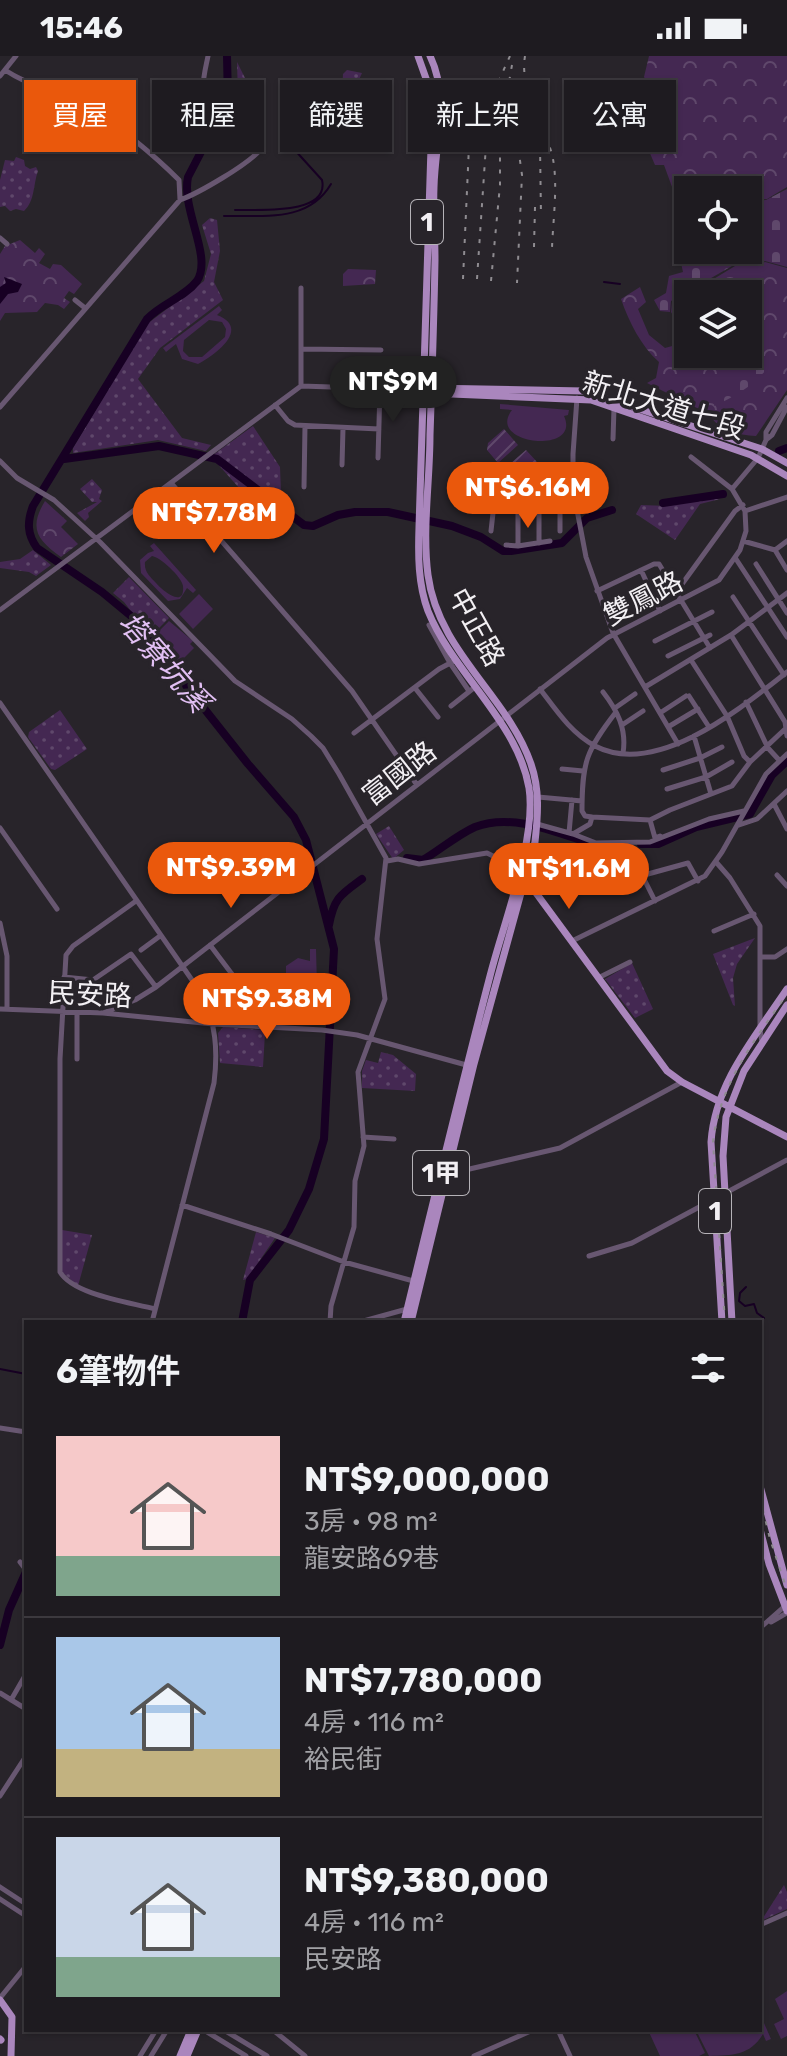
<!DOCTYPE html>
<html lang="zh-TW">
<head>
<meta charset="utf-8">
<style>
	body { margin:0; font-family:Rubik,"Noto Sans TC",sans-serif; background:#262429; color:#f1f3f6; height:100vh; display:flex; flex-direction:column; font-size:30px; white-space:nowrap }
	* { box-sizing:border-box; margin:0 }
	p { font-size:26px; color:#a1a1a5 }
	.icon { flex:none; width:44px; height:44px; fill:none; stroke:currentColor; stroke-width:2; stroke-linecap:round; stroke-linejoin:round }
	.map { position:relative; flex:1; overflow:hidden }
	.panel { position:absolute; left:24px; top:1264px; width:738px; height:712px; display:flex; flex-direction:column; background:#1e1b20; border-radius:0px; box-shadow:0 2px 6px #0004,0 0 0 2px #3c393e }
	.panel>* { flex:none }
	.top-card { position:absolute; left:24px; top:24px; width:740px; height:72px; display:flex; gap:16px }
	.buttons { position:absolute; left:674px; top:120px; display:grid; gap:16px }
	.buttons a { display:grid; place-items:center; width:88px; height:88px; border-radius:0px; background:#1e1b20; box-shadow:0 2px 6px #0004,0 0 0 2px #3c393e; font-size:40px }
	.price { position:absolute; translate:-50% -68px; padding:0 18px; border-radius:28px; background:#ea580c; color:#fff; font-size:26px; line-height:52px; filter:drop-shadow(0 2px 4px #0008) }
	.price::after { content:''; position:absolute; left:50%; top:48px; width:24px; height:18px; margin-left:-12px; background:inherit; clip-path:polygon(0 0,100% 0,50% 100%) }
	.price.current { background:#222; color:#fff }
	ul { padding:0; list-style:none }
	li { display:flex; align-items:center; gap:24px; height:200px; padding:0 32px }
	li+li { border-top:2px solid #3c393e }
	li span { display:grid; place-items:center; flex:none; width:224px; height:160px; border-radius:0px; color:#555 }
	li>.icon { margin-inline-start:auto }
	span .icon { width:96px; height:96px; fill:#fffc; stroke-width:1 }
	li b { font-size:34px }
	h2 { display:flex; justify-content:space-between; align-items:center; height:96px; padding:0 32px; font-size:34px }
	.tag { padding:0 28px; border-radius:0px; background:#1e1b20; box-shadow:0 2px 6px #0004,0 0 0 2px #3c393e; font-size:28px; line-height:72px }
	.tag.current { background:#ea580c; color:#fff }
	.status { display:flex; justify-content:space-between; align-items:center; height:56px; padding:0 40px; background:#1e1b20; direction:ltr }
	.status svg { height:22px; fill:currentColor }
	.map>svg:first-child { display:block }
	.grass { fill:url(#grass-dots) }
	.forest { fill:url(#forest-crowns) }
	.cemetery { fill:url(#cemetery-stones) }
	.garden { fill:url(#garden-furrows) }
	.pitch { fill:#442852; fill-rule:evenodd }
	.water { fill:#170023 }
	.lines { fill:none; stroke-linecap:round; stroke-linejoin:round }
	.stream { stroke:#170023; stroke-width:2 }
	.river { stroke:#170023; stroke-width:8 }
	.minor { stroke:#685771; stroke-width:5 }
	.major { stroke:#aa86bd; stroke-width:7 }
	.rail { stroke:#8f8c91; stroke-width:2; stroke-dasharray:4 8; stroke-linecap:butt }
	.labels { text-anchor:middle; stroke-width:7; stroke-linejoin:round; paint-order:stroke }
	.shield { fill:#28242a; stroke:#b5b2b7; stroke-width:2 }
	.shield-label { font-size:26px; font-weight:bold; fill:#f2eff3 }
	.street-label { font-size:28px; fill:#f2eff3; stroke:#28242a }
	.water-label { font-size:30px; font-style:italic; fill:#e2c0f4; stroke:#28242a }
</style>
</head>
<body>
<div class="status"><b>15:46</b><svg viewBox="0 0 49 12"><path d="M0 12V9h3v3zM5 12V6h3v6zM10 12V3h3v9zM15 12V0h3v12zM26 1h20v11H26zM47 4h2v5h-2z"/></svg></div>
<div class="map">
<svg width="787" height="2000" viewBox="0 0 787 2000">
	<defs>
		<pattern id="grass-dots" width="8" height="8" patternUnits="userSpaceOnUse" patternTransform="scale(2)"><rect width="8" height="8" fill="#442852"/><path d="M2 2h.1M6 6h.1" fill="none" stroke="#5f486b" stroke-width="1.8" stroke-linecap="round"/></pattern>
		<pattern id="forest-crowns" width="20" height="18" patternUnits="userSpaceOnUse" patternTransform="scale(2)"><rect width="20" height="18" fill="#442852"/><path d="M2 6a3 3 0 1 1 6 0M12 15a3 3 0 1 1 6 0" fill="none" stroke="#5f486b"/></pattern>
		<pattern id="cemetery-stones" width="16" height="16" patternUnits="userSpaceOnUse" patternTransform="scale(2)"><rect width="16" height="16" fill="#442852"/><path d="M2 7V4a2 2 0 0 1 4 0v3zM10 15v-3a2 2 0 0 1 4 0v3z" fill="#5f486b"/></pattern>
		<pattern id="garden-furrows" width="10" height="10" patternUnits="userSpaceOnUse" patternTransform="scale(2)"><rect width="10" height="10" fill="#442852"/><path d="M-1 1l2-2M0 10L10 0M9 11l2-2" fill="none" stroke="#5f486b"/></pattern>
	</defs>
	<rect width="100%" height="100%" fill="#28242a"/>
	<path class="grass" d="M237,6L252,36L238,43V40Z
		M347,14L362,17L351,41L350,53H344L345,42L342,39L343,18Z
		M16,101L24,104L25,110L30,113L36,111L38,115C33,129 35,145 24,155L16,153L10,155L5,150L0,151V124L5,104L14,105Z
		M210,162L217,164L220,195L214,226L223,244L160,292L138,323L182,382L211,389L206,395L158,384L73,397V392L147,268L204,225L211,198L202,169Z
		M253,370L280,411L281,437L286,443L284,446L287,458L273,470L216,406L235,419L237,415L213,399Z
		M92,423L102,434L99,443L102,445L88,457L89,461L85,465L77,457L97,446H92L80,433Z
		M701,443H720L700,448L675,484L636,458L641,449L668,450Z
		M33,494L51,509L36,520L29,516L0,512V506L20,503Z
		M129,521L169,562L159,572L155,568L147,576L124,546L113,537Z
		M60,654L87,693L55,714L51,713L28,681L29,676Z
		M389,770L404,794L393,803L376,778Z
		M755,882L737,908L733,922L735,950L733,949L713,898Z
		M632,907L653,953L635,962L605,923Z
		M223,971L263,974L265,977L263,1011L220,1007L218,977Z
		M381,996L393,999L416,1018L415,1035L362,1032V1015L366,1004L378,1007Z
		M62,1174L92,1179L78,1230L62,1216Z
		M256,1176L275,1182L247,1223L243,1224Z
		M784,1829L787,1836V1853L761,1865Z"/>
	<path class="forest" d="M649,0H787V131L767,143L748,144V134H688V165L686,169L688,179L686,185L682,188L674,184L684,153L675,139L664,109H655L649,95L657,88L650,32L644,21Z
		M20,184L35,197L39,192L45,198L39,207L50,213L53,208L61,209L82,228L74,238L69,235L64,242L70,246L64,253L58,249L45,247L37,256L5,257L0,265V198L5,190Z
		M765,206L787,212V334L756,380C739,379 718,374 709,358L647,327L656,322L659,306C641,290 629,266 621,243L640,231L646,246L638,253L649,279L665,292L676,289L682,283L677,266L671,256L672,246L688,239V298H748V238H689L740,207L754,210Z
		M348,213L376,214L375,228L343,230V218Z
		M45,445L67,465L61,471L78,488L61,501C38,484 28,473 45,445Z"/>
	<path class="cemetery" d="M787,133V211L765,205L755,209L739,206L671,245L670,256L660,255L654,244L666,237L669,220L683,216L678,193L688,183V194H748V145L766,144Z
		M760,251L764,269L753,282L767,313C751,331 736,340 714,350L716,339L725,323H738L743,309L742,298H748V255Z"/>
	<path class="garden" d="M504,373L518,389L498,407L487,394L488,387Z
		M526,394L538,407L516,426L504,413Z
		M543,413L553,425L538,439L527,427Z"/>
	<path class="pitch" d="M252,38L262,56L251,62L241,44Z
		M219,250L222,254L217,259C251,272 216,299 198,308L182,303L176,288L166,296L163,292ZM209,264L222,266L226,273L225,281L202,301H189L183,295L184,284Z
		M500,348L569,354L568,359L564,360C582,399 485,389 512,354L500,353Z
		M154,487L196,534L193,537L187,532L180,543L168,545L141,517L140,504L148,497L154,495L150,490ZM152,500C160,501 182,521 183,530C185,554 161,533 156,527C150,520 144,516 145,506Z
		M199,538L213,553L193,573L179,558Z
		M169,565L193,585L190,588L194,592L179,607L175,606L147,578L155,570L160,574Z
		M310,893H316L318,966L312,967L311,959L304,964H296L286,954V910L298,902L310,905Z
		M279,928L281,963L258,965L256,929Z
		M787,1935V1980L781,1983L774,1968L784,1963L775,1943Z
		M760,1958L771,1983L766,1985L763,1978C750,2000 732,1999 709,2000L696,1974H760Z
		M648,1974H694L705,1997L699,2000H660Z"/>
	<path class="water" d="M4,221L22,228L18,236L8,238L0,248V231L6,227Z"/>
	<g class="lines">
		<path class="stream" d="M235,154C256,153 330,160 322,124L293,92L282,85
			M224,160C264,159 308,167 331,128
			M604,226L620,228
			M746,1231L740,1237L739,1245L745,1250L754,1248L757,1257L764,1262
			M0,1313L26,1318"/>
		<path class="river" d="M227,0L228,44L188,121C181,154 213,201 197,225C185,241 161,248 147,263L33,450C27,466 27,478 37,492L102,536L131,560L248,708L294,761L306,784L334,893L324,1083L309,1133L289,1174L250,1224L242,1266
			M779,395L787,392
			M64,403L159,390L217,403L304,469L313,470L338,459L355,456H388L452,470L481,481L503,495H511L562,487L587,462L612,454
			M663,447L723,438
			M641,788H658L696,771L750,758L772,719L787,705
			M407,802L423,804C440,794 457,779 475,771C514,756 559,778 596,789
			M329,869C334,842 340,839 362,823
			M0,1589L9,1554L26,1516"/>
		<path class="minor" d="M5,14C30,31 59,36 85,50C115,66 155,100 179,124L180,144
			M0,20L16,0
			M0,182L7,188
			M301,232V330
			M75,244L85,252
			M301,293L381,294
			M577,342L573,398V433L586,501L613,577L678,688
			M275,349L288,365L295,369L379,373
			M0,351L180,144C199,137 247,109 260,94V85L258,82C247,73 206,47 204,38C201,27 206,11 208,0
			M613,383L614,352
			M767,383L772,379L787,351
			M378,402L380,333
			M0,405L17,422L54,444L100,486L235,625L292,663L311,680L323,692L339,718L386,802L377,883L385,943L358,1016L364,1090L355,1125L354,1171L331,1250L330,1266
			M342,409L343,372
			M171,427L352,635L417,729
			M304,431L305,370
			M732,433L758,402L766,384V376L787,342
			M518,449V490
			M560,449V475
			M745,455L787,441
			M491,475L494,448
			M743,485L775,494L787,514
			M539,487V449
			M506,489L518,490L550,485
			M775,494L787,485
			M736,503L787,581
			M756,508L787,557
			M641,514L660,555
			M597,535L654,508H659L710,592
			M677,535L735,455L743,449
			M733,541L784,619
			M0,554L301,330L422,334
			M429,569L450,607L469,635
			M731,579L785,666L787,680
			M655,585L712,556
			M668,600L710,579
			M691,604L727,660L744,700L750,706
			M645,631L731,579L787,537
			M415,632L438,661
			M540,633C556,654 571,677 595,690C657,722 741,652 787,616
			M603,636C617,654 627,673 623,697
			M689,640L709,671
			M746,646L768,692L779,704
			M0,647L201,937C216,966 218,995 214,1027L152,1266
			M451,650L475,631
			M615,652L635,638
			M660,657L686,640
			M622,669L643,655
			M668,671L698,653
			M354,677L439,613L456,604
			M694,680L711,738
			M562,713L583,715
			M663,714L700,702L722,691
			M667,733L706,721L732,706
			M538,741L582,745
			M774,748L787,773
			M592,761L585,760L582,755C582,706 586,695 616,656
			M650,764L655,782L660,780
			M537,768L573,778L590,768L592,761L650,764L670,754L732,730L750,706L784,674
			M739,769L757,763L787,735
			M0,772L57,853
			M569,777L572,744
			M573,778L596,787L650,786L709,763L744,755
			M387,805L398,803L419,808L487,797L519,813
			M716,806L730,822L760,870V973L762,987
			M642,819L655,845
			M777,819L787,830
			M637,821L688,807L698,825
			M136,845L73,890L66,899L60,1003V1216C74,1239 129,1246 155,1253
			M0,867L7,900V953
			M714,875L754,858
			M572,885L705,820L722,796L766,718L787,698
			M210,889L250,942L252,970
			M141,894L160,880
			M761,901H775L787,893
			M64,921L93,924L131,898L156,931
			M598,922L630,906
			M0,953L103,957L213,968L322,974L357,979L470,1010
			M103,957L135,944L156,931L607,582L719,524L740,494L746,475L745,455L732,433L691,401
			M77,1003V957
			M363,1081L394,1083
			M448,1118L560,1092L682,1026
			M182,1149L271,1178L344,1206L417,1226
			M589,1200L632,1187L787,1104
			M360,1266L407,1253
			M0,1372L26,1376
			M20,1506L26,1514
			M771,1566L787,1557
			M760,1572L786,1549
			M0,1637L26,1653
			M11,1644L26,1618
			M0,1740L26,1700
			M0,1831L26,1848
			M0,1843L26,1860
			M760,1869L787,1857
			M0,1942L26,1910
			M204,1974L246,2000
			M224,1974L267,2000
			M273,1974L305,2000
			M558,1974L570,2000
			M140,2000L156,1974
			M151,2000L167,1974
			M474,2000L533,1974"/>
		<path class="major" d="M428,332L584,335L762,393L787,407
			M428,337L591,344L751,399L787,420
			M525,822L667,1015L682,1026L787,1081
			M404,1266C432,1151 460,1035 490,920C503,868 537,783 529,732C518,666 453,617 428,555C418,528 418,499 419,471L432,60L428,28L418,0
			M411,1266L474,1008L535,786C538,759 540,734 531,708C508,640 438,596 428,519C422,473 430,425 430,379C432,321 434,262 435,204C435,179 433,155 434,131C435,87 450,41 430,0
			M722,1266L711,1086C715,1027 755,981 787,933
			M732,1266L723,1100L726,1061L744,1015L787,949
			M760,1430L787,1529
			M760,1473L769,1508L787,1555
			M0,1944L12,1961L11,2000
			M0,1983L1,1984
			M180,2000L191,1974
			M187,2000L198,1974"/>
		<path class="rail" d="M525,0C519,36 546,69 553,103C558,130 553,164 552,192
			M512,9L509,26L522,119L517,227
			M540,89L541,161
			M534,191L535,151
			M463,223L469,90L510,0
			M477,223L486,89L499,45
			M491,225L500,129V61
			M725,1266L713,1086C720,1027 754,985 787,938
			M760,1442L770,1483L787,1534"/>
	</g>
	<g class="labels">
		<g class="shield">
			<rect x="411" y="144" width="32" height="44" rx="6"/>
			<rect x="413" y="1095" width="56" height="44" rx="6"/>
			<rect x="699" y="1133" width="32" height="44" rx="6"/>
		</g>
		<g class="shield-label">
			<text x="427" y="175">1</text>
			<text x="441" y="1126">1甲</text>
			<text x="715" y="1164">1</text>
		</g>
		<g class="street-label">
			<text transform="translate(664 349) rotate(17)" y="10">新北大道七段</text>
			<text transform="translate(643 542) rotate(-27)" y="10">雙鳳路</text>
			<text transform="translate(477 571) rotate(61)" y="10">中正路</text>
			<text transform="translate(399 717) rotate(-38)" y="10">富國路</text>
			<text transform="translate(90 938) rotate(3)" y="10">民安路</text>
		</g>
		<g class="water-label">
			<text transform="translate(164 606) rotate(49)" y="10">塔寮坑溪</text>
		</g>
	</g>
</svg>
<div class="buttons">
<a><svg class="icon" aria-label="locate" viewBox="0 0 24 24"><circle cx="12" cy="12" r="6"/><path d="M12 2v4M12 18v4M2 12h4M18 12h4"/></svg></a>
<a><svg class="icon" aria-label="layers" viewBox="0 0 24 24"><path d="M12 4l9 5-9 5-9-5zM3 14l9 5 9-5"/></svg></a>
</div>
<b class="price current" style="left:393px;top:368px">NT$9M</b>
<b class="price" style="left:528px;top:474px">NT$6.16M</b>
<b class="price" style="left:214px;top:499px">NT$7.78M</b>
<b class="price" style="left:231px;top:854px">NT$9.39M</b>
<b class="price" style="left:569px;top:855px">NT$11.6M</b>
<b class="price" style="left:267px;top:985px">NT$9.38M</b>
<div class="top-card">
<a class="tag current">買屋</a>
<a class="tag">租屋</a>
<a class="tag">篩選</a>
<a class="tag">新上架</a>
<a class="tag">公寓</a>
</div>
<section class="panel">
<h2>6筆物件<svg class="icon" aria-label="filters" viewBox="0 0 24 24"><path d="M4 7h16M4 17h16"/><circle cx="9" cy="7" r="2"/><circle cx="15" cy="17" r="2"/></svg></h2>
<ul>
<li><span style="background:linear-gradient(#f6c9c9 75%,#7fa58c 0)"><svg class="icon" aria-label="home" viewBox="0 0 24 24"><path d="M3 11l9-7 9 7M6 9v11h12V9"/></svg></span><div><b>NT$9,000,000</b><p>3房 · 98 m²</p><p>龍安路69巷</p></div></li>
<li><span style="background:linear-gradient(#a9c7e8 70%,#c2b280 0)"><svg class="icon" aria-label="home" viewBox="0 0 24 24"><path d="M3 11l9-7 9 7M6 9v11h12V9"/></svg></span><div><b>NT$7,780,000</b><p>4房 · 116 m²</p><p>裕民街</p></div></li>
<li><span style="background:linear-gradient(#c9d6e8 75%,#7fa58c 0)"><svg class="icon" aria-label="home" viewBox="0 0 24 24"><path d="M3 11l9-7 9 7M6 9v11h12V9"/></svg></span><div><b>NT$9,380,000</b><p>4房 · 116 m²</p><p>民安路</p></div></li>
</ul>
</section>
</div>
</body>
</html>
